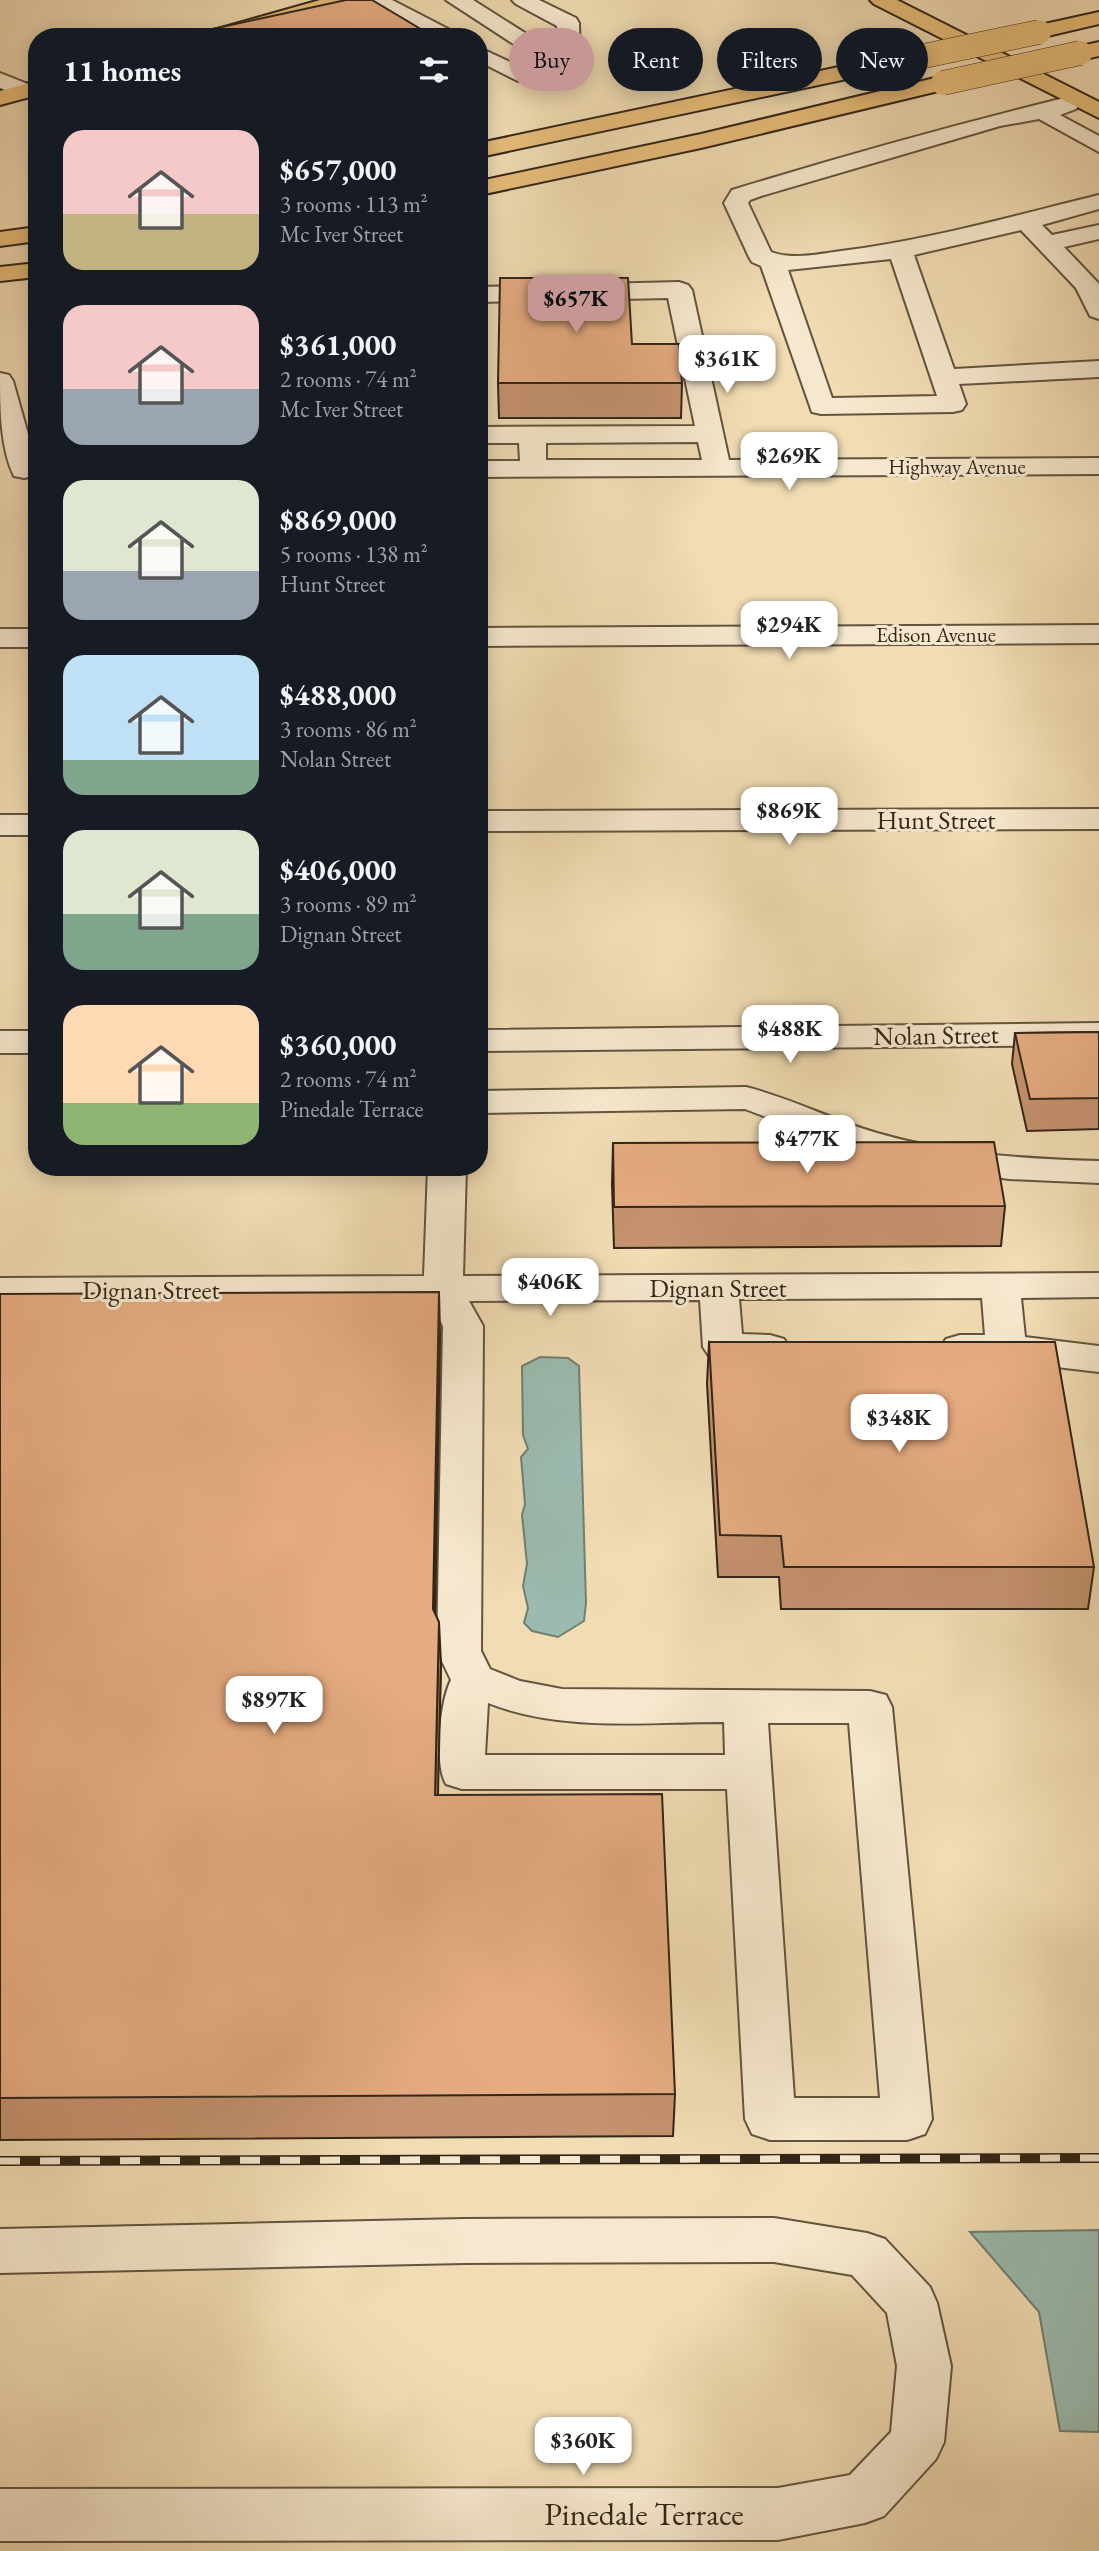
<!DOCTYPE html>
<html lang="en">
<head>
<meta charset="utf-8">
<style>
	body { margin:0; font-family:"EB Garamond",serif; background:#20242c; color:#f1f3f6; height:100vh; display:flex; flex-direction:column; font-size:26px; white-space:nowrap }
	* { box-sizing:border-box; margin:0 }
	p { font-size:23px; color:#9ea1a6 }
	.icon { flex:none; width:38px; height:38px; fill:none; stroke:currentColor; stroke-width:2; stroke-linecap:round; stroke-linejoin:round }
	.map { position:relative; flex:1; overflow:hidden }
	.panel { position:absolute; left:28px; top:28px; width:460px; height:1148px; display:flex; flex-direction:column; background:#171b24; border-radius:28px; box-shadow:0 4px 18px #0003 }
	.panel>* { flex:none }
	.guide { position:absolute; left:509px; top:28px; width:485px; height:63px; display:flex; gap:14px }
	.price { position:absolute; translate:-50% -60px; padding:0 16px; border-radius:14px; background:#fff; color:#222; font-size:23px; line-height:46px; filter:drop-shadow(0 2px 4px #0008) }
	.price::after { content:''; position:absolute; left:50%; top:42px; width:21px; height:16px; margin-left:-10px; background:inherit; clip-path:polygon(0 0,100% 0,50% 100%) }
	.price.current { background:#c59692; color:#111 }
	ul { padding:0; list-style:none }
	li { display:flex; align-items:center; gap:21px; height:175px; padding:0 35px }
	li span { display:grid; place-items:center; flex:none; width:196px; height:140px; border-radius:21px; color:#555 }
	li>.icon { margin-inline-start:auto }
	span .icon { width:84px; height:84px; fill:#fffc; stroke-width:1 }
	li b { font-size:30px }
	h2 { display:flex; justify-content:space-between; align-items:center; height:84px; padding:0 35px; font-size:30px }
	.tag { padding:0 24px; border-radius:32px; background:#171b24; box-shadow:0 4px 18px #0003; font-size:24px; line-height:63px }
	.tag.current { background:#c59692; color:#111 }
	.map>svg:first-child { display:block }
	.water { fill:#9bbbaf; stroke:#717f73; stroke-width:2 }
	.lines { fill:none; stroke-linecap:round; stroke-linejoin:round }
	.minor-casing { stroke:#62543f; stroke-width:4 }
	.major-casing { stroke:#322618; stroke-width:4 }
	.highway-casing { stroke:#322618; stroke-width:4 }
	.minor { fill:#f6e8ce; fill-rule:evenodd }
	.major { fill:#e8be7a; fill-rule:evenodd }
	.highway { fill:#e8be7a; fill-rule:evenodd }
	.rail-casing { stroke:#322618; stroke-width:10 }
	.rail { stroke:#f6e8ce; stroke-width:7; stroke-dasharray:20; stroke-linecap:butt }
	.highway-bridge-casing { stroke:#322618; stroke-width:25; stroke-linecap:butt }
	.highway-bridge { stroke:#e8be7a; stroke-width:24 }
	.wall { fill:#c5936f; stroke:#322618; stroke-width:2 }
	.shaded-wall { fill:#a0785a; stroke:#322618; stroke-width:2 }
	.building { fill:#e5ab81; stroke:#322618; stroke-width:2 }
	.labels { text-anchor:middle; stroke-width:6; stroke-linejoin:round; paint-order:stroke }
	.far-street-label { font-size:21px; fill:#322618; stroke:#f6e8ce }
	.street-label { font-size:26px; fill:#322618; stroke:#f6e8ce }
	.near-street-label { font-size:32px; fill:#322618; stroke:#f6e8ce }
</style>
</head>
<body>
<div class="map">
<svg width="1099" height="2551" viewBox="0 0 1099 2551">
	<rect width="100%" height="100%" fill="#f1dcb3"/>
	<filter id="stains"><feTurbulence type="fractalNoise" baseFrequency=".00286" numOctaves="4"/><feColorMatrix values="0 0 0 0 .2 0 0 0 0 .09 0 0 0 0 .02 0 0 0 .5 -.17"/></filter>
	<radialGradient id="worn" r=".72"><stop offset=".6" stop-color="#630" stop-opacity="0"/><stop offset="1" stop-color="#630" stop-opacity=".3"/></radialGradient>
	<path class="water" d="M540,1357L568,1358L579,1366L586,1603L584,1621L558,1637L532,1631L524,1623L528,1608L523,1586L527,1564L522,1515L525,1504L521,1457L528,1449L523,1435L522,1366Z
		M1099,2230V2432L1060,2431L1039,2312L970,2232Z"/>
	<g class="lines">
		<g class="minor-casing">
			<path id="minor" d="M365,0H392L454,32L457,37H429L369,4Z
				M446,0H473L558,54L557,26L516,4L512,0H539L576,18L579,23L580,63L577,68L569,70L518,81L480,62V48L521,67L541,62Z
				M0,73L33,86L36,91L33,96L25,98L0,88Z
				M1068,97L1076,99L1079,104L1076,109L1060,115L1099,136V152L1039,119L1000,126L761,196L750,200L748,203L771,252C792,260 819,254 841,251C929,240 1013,216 1099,195V209L1042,225L1052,235L1099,225V239L1064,247L1099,284V319L1090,316L1076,288L1021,230L914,255L954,369L1099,361V377L959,384L966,404L962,410L953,412L821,414L812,412L761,266L752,262L749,257L724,203L732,190C843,156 955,125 1068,97ZM891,259L937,396L832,398L788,270Z
				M679,282L688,285L692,290L729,460L1099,458V474L480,477V461H520L519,443H480V427L695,426L668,298L480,302V287ZM698,442L702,460H546V443Z
				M0,373L9,375L13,381L37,466L34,476L24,478L14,476C0,448 0,405 0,373Z
				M1099,625V643L480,646V628Z
				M0,629H37V647H0Z
				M1099,809V829L480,831V811Z
				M0,815H37V835H0Z
				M1099,1023V1045L480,1051V1030Z
				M0,1031H37V1053H0Z
				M746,1087C791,1098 832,1120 877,1133C949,1154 1024,1159 1099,1161V1183L1009,1179L919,1166L848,1148L745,1109L480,1113V1091Z
				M428,1167H466L463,1276L1099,1273V1297L1021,1298L1025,1337L1099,1346V1372L1006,1361H960L946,1357L940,1348L946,1339L960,1335H985L982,1298L739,1299L742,1334L770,1335L784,1339L790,1348L784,1357C761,1364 732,1363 709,1356L703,1347L700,1300L469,1301L483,1326L481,1651L490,1669L520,1681L562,1689L870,1691L886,1695L892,1707L932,2119L925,2134L907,2140H770L752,2134L745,2119L727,1789H462L446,1784C434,1763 440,1702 451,1680L437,1651L443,1326L430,1301L0,1304V1278L424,1276ZM488,1703C561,1732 646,1722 724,1722L725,1755H485ZM768,1723H849L880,2098H794Z
				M774,2218L867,2233L885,2239L930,2287L937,2303L951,2366L944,2442L936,2459L884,2516L865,2523L778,2540L0,2541V2489L778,2488L850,2475L891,2432L897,2366L887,2313L852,2275L774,2262L464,2263L0,2273V2229L464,2219Z"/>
		</g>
		<g class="major-casing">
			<path id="major" d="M320,0H354L350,4L239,37H204L207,32Z
				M870,0H897L1099,102V118L874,4Z
				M37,81V95L0,105V91Z"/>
		</g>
		<g class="highway-casing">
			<path id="highway" d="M1099,12V24L1039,38L1031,37L1028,32L1031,27Z
				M1099,42V56L1080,60L1072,58L1069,53L1072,48Z
				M895,55L903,57L906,62L903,67L480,157V143Z
				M943,76L951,78L954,83L951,88L701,148L480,195V181L701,134Z
				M37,227V241L0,246V232Z
				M37,263V277L0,281V267Z"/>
		</g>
		<use href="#minor" class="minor"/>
		<use href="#major" class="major"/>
		<use href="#highway" class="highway"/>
		<g class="rail-casing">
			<path id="rail" d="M0,2161L1099,2158"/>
		</g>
		<use href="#rail" class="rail"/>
		<g class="highway-bridge-casing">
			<path id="highway-bridge" d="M895,62L1039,32
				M943,83L1080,53"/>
		</g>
		<use href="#highway-bridge" class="highway-bridge"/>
	</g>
	<path class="wall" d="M632,344L682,383L681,418H499L498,383Z
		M1099,1032V1129L1027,1131L1012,1064L1015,1033Z
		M613,1143L1005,1206L1001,1246L614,1248L612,1184Z
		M0,1294L440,1333L435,1613L441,1664L437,1795L675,2094L673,2136L0,2140Z
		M709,1342L1094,1567L1088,1609H781L779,1577H718L707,1384Z"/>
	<path class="shaded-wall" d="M439,1292L440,1333L434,1651L433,1609Z
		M439,1622L441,1664L437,1837L435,1795Z"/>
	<path class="building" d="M346,0H372L434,37L180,36Z
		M500,278H628L632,344H679L682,383H498Z
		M1099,1032V1098L1030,1099L1015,1033Z
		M994,1142L1005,1206L614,1207L613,1143Z
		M439,1292L433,1609L439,1622L435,1795L662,1794L675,2094L0,2098V1294Z
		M709,1342H1055L1094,1567H784L781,1536L720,1535Z"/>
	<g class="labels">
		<g class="far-street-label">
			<text x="957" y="474">Highway Avenue</text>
			<text x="936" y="642">Edison Avenue</text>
		</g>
		<g class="street-label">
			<text x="936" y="829">Hunt Street</text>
			<text transform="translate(936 1035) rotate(-1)" y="9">Nolan Street</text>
			<text x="718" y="1297">Dignan Street</text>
			<text x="151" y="1299">Dignan Street</text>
		</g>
		<g class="near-street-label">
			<text x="644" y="2525">Pinedale Terrace</text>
		</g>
	</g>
	<rect width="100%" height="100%" filter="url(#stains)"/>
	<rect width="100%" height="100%" fill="url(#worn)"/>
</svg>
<b class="price current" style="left:576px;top:335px">$657K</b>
<b class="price" style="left:727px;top:395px">$361K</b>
<b class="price" style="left:789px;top:492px">$269K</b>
<b class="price" style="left:789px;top:661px">$294K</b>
<b class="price" style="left:789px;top:847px">$869K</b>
<b class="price" style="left:790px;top:1065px">$488K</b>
<b class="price" style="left:807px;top:1175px">$477K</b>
<b class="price" style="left:550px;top:1318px">$406K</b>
<b class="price" style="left:899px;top:1454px">$348K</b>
<b class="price" style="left:274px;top:1736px">$897K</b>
<b class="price" style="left:583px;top:2477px">$360K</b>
<div class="guide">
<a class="tag current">Buy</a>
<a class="tag">Rent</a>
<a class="tag">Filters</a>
<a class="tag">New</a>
</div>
<section class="panel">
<h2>11 homes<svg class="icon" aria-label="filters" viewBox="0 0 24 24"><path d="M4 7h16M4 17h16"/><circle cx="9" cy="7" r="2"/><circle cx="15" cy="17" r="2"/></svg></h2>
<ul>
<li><span style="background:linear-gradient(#f6c9c9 60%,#c2b280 0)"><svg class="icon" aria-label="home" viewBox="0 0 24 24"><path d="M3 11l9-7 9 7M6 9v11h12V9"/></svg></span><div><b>$657,000</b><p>3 rooms · 113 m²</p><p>Mc Iver Street</p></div></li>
<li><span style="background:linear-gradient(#f6c9c9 60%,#9aa5b1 0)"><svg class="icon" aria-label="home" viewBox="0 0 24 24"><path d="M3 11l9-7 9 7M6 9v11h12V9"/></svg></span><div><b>$361,000</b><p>2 rooms · 74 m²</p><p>Mc Iver Street</p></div></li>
<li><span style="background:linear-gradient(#dfe7d0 65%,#9aa5b1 0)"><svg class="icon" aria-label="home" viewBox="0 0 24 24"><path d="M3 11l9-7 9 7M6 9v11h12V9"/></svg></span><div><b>$869,000</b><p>5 rooms · 138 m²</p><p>Hunt Street</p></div></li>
<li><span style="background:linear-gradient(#bfe0f5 75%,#7fa58c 0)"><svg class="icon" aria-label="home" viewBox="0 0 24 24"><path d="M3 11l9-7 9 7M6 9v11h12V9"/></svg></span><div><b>$488,000</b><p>3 rooms · 86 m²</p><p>Nolan Street</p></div></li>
<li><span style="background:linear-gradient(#dfe7d0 60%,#7fa58c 0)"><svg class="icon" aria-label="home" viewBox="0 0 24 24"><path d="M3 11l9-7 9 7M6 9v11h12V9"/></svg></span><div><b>$406,000</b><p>3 rooms · 89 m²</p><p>Dignan Street</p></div></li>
<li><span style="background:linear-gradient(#ffd9b3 70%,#8fb573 0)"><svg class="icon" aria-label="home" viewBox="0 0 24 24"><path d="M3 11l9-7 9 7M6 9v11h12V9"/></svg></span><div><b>$360,000</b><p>2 rooms · 74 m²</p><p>Pinedale Terrace</p></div></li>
</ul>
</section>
</div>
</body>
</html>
